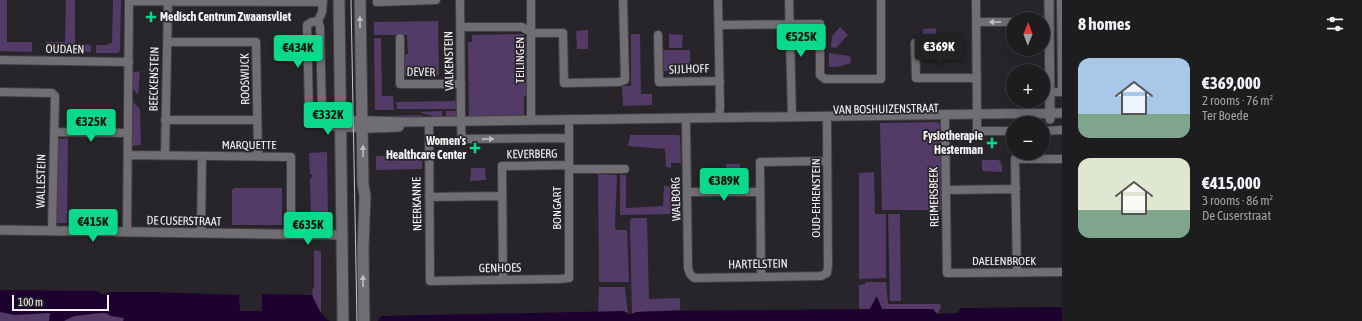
<!DOCTYPE html>
<html lang="en">
<head>
<meta charset="utf-8">
<style>
	body { margin:0; font-family:"Asap Condensed",sans-serif; background:#252528; color:#f1f3f6; height:100vh; display:flex; flex-direction:column; font-size:15px; white-space:nowrap }
	* { box-sizing:border-box; margin:0 }
	p { font-size:13px; color:#a0a1a4 }
	.icon { flex:none; width:22px; height:22px; fill:none; stroke:currentColor; stroke-width:2; stroke-linecap:round; stroke-linejoin:round }
	.map { position:relative; flex:1; overflow:hidden }
	.side { display:flex; flex-direction:column; background:#1d1c1f; width:300px }
	.side>* { flex:none }
	.needle { width:26px; rotate:1deg }
	.tools { position:absolute; left:1006px; top:12px; display:grid; gap:8px }
	.tools a { display:grid; place-items:center; width:44px; height:44px; border-radius:50%; background:#1d1c1f; box-shadow:0 4px 16px #0002,0 0 0 1px #3b3a3d; font-size:20px }
	.scale { position:absolute; left:12px; bottom:10px; width:97px; box-sizing:border-box; padding-left:4px; border:2px solid #f5f3f6; border-top:0; font-size:11px; line-height:14px; white-space:nowrap; color:#f5f3f6; -webkit-text-stroke:3px #272529; paint-order:stroke }
	.price { position:absolute; translate:-50% -34px; padding:0 9px; border-radius:4px; background:#0ad98b; color:#111; font-size:13px; line-height:26px; filter:drop-shadow(0 1px 2px #0008) }
	.price::after { content:''; position:absolute; left:50%; top:24px; width:12px; height:9px; margin-left:-6px; background:inherit; clip-path:polygon(0 0,100% 0,50% 100%) }
	.price.current { background:#222; color:#fff }
	ul { padding:0; list-style:none }
	li { display:flex; align-items:center; gap:12px; height:100px; padding:0 16px }
	li span { display:grid; place-items:center; flex:none; width:112px; height:80px; border-radius:12px; color:#555 }
	li>.icon { margin-inline-start:auto }
	span .icon { width:48px; height:48px; fill:#fffc; stroke-width:1 }
	li b { font-size:17px }
	h2 { display:flex; justify-content:space-between; align-items:center; height:48px; padding:0 16px; font-size:17px }
	main { display:flex; flex:1; min-height:0 }
	.map>svg:first-child { display:block }
	.green { fill:#533a67 }
	.water { fill:#1d022f }
	.lines { fill:none; stroke-linecap:round; stroke-linejoin:round }
	.minor-casing { stroke:#424044; stroke-width:10 }
	.tertiary-casing { stroke:#424044; stroke-width:11 }
	.secondary-casing { stroke:#424044; stroke-width:13 }
	.minor { stroke:#706e73; stroke-width:8 }
	.tertiary { stroke:#706e73; stroke-width:9 }
	.secondary { stroke:#706e73; stroke-width:11 }
	.tram { stroke:#c9c7cb; stroke-width:1 }
	.oneway { fill:#c0bec2 }
	.poi-dot { fill:#0ad98b; stroke:#272529; stroke-width:1.5 }
	.labels { text-anchor:middle; stroke-width:3.5; stroke-linejoin:round; paint-order:stroke }
	.poi-label { font-size:12px; font-weight:bold; fill:#f5f3f6; stroke:#272529; text-anchor:end }
	.street-label { font-size:12px; fill:#f5f3f6; stroke:#272529 }
</style>
</head>
<body>
<main>
<div class="map">
<svg width="1062" height="321" viewBox="0 0 1062 321">
	<rect width="100%" height="100%" fill="#272529"/>
	<path class="green" d="M0,0H7V42H32V52L0,51Z
		M66,0H75V43L91,45V52H46V42H65Z
		M113,0H121L120,51L118,53H96V45H107L108,44L112,43Z
		M438,21L439,75H405L404,54H408L407,35H374V22Z
		M840,27L848,35L836,48L831,47L832,36Z
		M936,28V42L922,41L923,29Z
		M588,30V49H577L576,31Z
		M524,34V37H526L527,96H524V119H469L468,42H472V35Z
		M631,34H640L641,94H652V105L623,106L622,86H631Z
		M669,34L683,35L682,48H669Z
		M374,38H381L382,96H393L394,110H375Z
		M663,50H690V71H664Z
		M829,53L850,56L851,63L837,67H829Z
		M140,71L138,95L133,89L132,73Z
		M455,89L456,109H397L396,102L455,101Z
		M132,101L140,109L141,145L132,146Z
		M442,111V118L421,113V112Z
		M446,111H459L457,117L446,118Z
		M419,115L430,118L381,117V116Z
		M937,122L941,124V210H882L880,123Z
		M630,135H678L680,136L681,163H671V168L666,167L665,149L628,146Z
		M68,138L67,223H54L58,139Z
		M327,152L328,221L321,227H300L299,223L311,222L310,178H312V175L310,174L309,153Z
		M376,156H422V169L376,170Z
		M982,160H999L1002,165V172L982,171Z
		M726,164H740V175L727,176Z
		M471,168H485L486,180L470,181Z
		M874,172L875,214H886V278L859,279V173Z
		M598,174L617,175L615,227L616,230H627L629,282H599Z
		M620,175H626V208L663,206L664,186H674V214L620,215Z
		M234,188H282V225H232V190Z
		M888,214H900L901,301H890Z
		M631,218H647L649,299L680,298V310L636,312L632,314L630,223Z
		M314,250L321,251V313L313,297L312,289L314,288Z
		M865,282H886L888,304H940L941,307L937,314L933,309H882L877,297L870,309H859V285L866,284Z
		M599,287H625L628,314L624,311L598,313Z
		M0,306L97,310L139,321H0Z"/>
	<path class="water" d="M0,290L99,291L100,294H106L109,292H152L239,295L240,311H262V294L312,295C315,304 322,317 330,321H123L124,318L111,316L106,313H101L74,316L64,321H49L50,313L14,315L0,312Z
		M876,297H877L882,309H933L937,314L957,313L961,308L1062,307V321H378L381,316L624,311C629,315 631,315 636,312L667,311L870,309Z"/>
	<g class="lines">
		<g class="minor-casing">
			<path id="minor" d="M323,0L322,12L318,21L320,27L322,112L325,117L340,120
				M460,0L461,121
				M531,0V120
				M718,0L720,107L719,118
				M789,0L792,117
				M976,0L977,115
				M129,1L323,2
				M377,2L436,0
				M318,21L312,22L307,25L309,112C316,124 327,127 340,127
				M977,22H1013
				M719,25L820,24V75L825,79H881V0
				M460,27H522L532,33H563L564,83L619,82L625,80L623,0
				M658,35L659,82L720,81
				M400,38V84H461
				M167,42H256L258,157
				M915,43L916,78H977
				M0,60L129,62
				M0,92L52,93L55,96L52,231
				M1050,92H1062L1061,0
				M165,120H257
				M945,120L947,273L1062,272
				M977,120V131H1013
				M686,124L688,268L690,274L694,278L821,276L827,273L828,266L827,122
				M461,126L462,139L569,138V126
				M429,127L430,281L559,279L569,278V138
				M1043,131L1062,130
				M54,132L128,133
				M128,155L291,157V234
				M165,156L168,2
				M569,169H625
				M946,190L1016,189
				M688,192H760
				M429,197L502,196
				M127,232L129,0
				M201,233L202,157
				M1017,272L1015,159H1062
				M761,276L760,162L827,161
				M503,280L502,166L569,165"/>
		</g>
		<g class="tertiary-casing">
			<path id="tertiary" d="M1049,0L1050,119
				M340,120L408,122L1062,113
				M340,127L372,128L399,127
				M0,230L343,235"/>
		</g>
		<g class="secondary-casing">
			<path id="secondary" d="M339,0L343,321
				M360,0L363,184L365,196L363,248L364,321"/>
		</g>
		<use href="#minor" class="minor"/>
		<use href="#tertiary" class="tertiary"/>
		<use href="#secondary" class="secondary"/>
		<path class="tram" d="M351,0L357,321"/>
	</g>
	<defs><path id="oneway-solid" d="M-6-.8H1V-3.2L6.5 0L1 3.2V.8H-6Z"/></defs>
	<g class="oneway">
		<use href="#oneway-solid" transform="translate(360 22) rotate(-91)"/>
		<use href="#oneway-solid" transform="translate(995 22) rotate(179)"/>
		<use href="#oneway-solid" transform="translate(488 139) rotate(-1)"/>
		<use href="#oneway-solid" transform="translate(363 151) rotate(-91)"/>
		<use href="#oneway-solid" transform="translate(363 281) rotate(-91)"/>
	</g>
	<g class="poi-dot">
		<path d="M149 11h4v4h4v4h-4v4h-4v-4h-4v-4h4z"/>
		<path d="M990 137h4v4h4v4h-4v4h-4v-4h-4v-4h4z"/>
		<path d="M473 142h4v4h4v4h-4v4h-4v-4h-4v-4h4z"/>
	</g>
	<g class="labels">
		<g class="poi-label">
			<text x="160" y="21" text-anchor="start">Medisch Centrum Zwaansvliet</text>
			<text x="983" y="140">Fysiotherapie<tspan x="983" dy="14">Hesterman</tspan></text>
			<text x="466" y="145">Women's<tspan x="466" dy="14">Healthcare Center</tspan></text>
		</g>
		<g class="street-label">
			<text transform="translate(65 49) rotate(1)" y="4">OUDAEN</text>
			<text transform="translate(520 60) rotate(-90)" y="4">TEILINGEN</text>
			<text transform="translate(449 61) rotate(-91)" y="4">VALKENSTEIN</text>
			<text transform="translate(689 69) rotate(-2)" y="4">SIJLHOFF</text>
			<text transform="translate(421 72) rotate(1)" y="4">DEVER</text>
			<text transform="translate(154 79) rotate(-89)" y="4">BEECKENSTEIN</text>
			<text transform="translate(245 79) rotate(-91)" y="4">ROOSWIJCK</text>
			<text transform="translate(886 109) rotate(-1)" y="4">VAN BOSHUIZENSTRAAT</text>
			<text x="249" y="149">MARQUETTE</text>
			<text transform="translate(532 154) rotate(-1)" y="4">KEVERBERG</text>
			<text transform="translate(41 181) rotate(-89)" y="4">WALLESTEIN</text>
			<text transform="translate(934 197) rotate(-91)" y="4">REIMERSBEEK</text>
			<text transform="translate(816 198) rotate(-90)" y="4">OUD-EHRENSTEIN</text>
			<text transform="translate(676 199) rotate(-91)" y="4">WALBORG</text>
			<text transform="translate(417 204) rotate(-91)" y="4">NEERKANNE</text>
			<text transform="translate(557 208) rotate(-90)" y="4">BONGART</text>
			<text transform="translate(184 221) rotate(1)" y="4">DE CUSERSTRAAT</text>
			<text x="1004" y="265">DAELENBROEK</text>
			<text transform="translate(758 264) rotate(-1)" y="4">HARTELSTEIN</text>
			<text transform="translate(500 268) rotate(-1)" y="4">GENHOES</text>
		</g>
	</g>
</svg>
<div class="tools">
<a><svg class="needle" viewBox="-14 -14 28 28"><path d="M0-13l5 13h-10z" fill="#e53935"/><path d="M0 13l5-13h-10z" fill="#a0a1a4"/></svg></a>
<a>+</a>
<a>−</a>
</div>
<div class="scale">100 m</div>
<b class="price" style="left:801px;top:58px">€525K</b>
<b class="price current" style="left:939px;top:68px">€369K</b>
<b class="price" style="left:298px;top:69px">€434K</b>
<b class="price" style="left:328px;top:136px">€332K</b>
<b class="price" style="left:91px;top:143px">€325K</b>
<b class="price" style="left:724px;top:202px">€389K</b>
<b class="price" style="left:93px;top:243px">€415K</b>
<b class="price" style="left:308px;top:246px">€635K</b>
</div>
<section class="side">
<h2>8 homes<svg class="icon" aria-label="filters" viewBox="0 0 24 24"><path d="M4 7h16M4 17h16"/><circle cx="9" cy="7" r="2"/><circle cx="15" cy="17" r="2"/></svg></h2>
<ul>
<li><span style="background:linear-gradient(#a9c7e8 70%,#7fa58c 0)"><svg class="icon" aria-label="home" viewBox="0 0 24 24"><path d="M3 11l9-7 9 7M6 9v11h12V9"/></svg></span><div><b>€369,000</b><p>2 rooms · 76 m²</p><p>Ter Boede</p></div></li>
<li><span style="background:linear-gradient(#dfe7d0 65%,#7fa58c 0)"><svg class="icon" aria-label="home" viewBox="0 0 24 24"><path d="M3 11l9-7 9 7M6 9v11h12V9"/></svg></span><div><b>€415,000</b><p>3 rooms · 86 m²</p><p>De Cuserstraat</p></div></li>
</ul>
</section>
</main>
</body>
</html>
